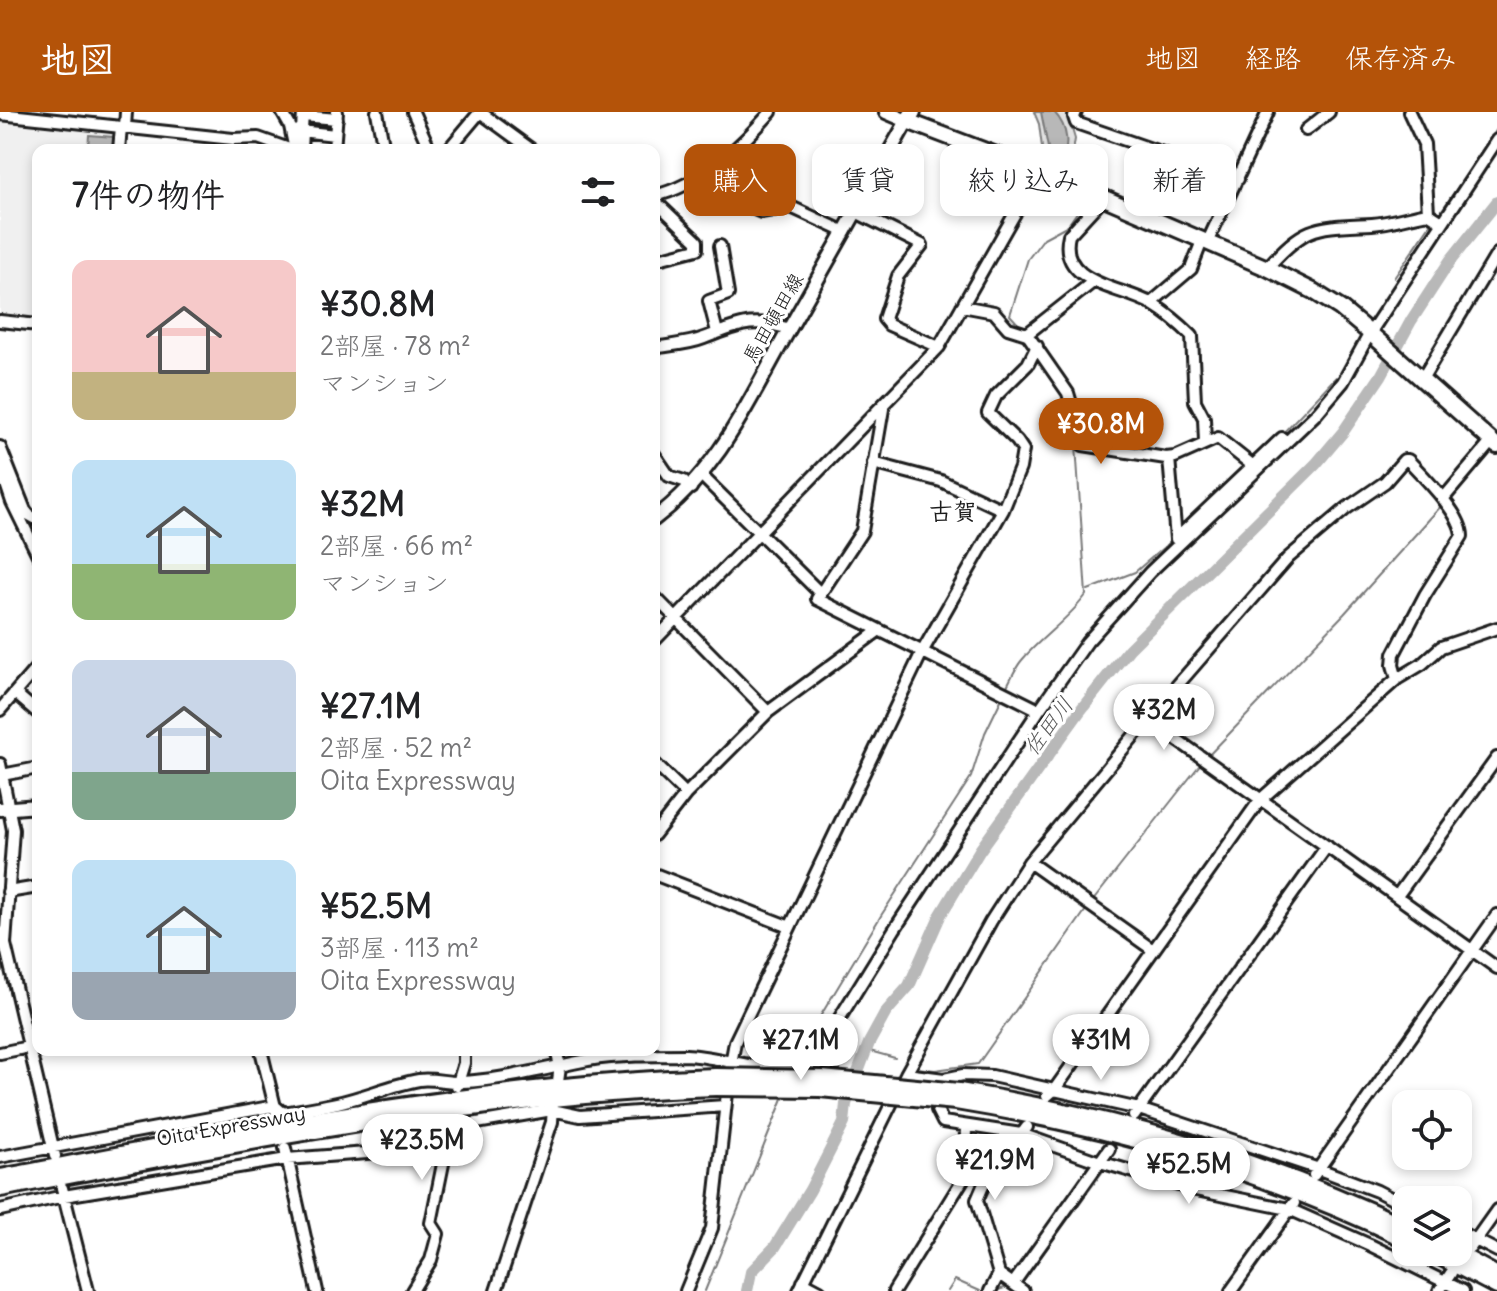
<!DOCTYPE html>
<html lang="ja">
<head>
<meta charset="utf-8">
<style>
	body { margin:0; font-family:Delius,"Klee One",sans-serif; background:#f2f2f2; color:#202124; height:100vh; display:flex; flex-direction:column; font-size:30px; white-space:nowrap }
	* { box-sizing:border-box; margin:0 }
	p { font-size:26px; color:#757577 }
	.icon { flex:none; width:44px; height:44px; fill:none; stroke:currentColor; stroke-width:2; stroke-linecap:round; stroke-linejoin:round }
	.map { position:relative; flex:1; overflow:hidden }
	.side { position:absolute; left:32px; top:32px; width:628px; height:912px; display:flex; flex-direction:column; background:#fff; border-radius:16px; box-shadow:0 4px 12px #0003 }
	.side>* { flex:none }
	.guide { position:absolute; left:684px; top:32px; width:692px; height:72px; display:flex; gap:16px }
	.buttons { position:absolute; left:1392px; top:978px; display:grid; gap:16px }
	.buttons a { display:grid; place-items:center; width:80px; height:80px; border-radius:16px; background:#fff; box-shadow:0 4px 12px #0003; font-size:40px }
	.price { position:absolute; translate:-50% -68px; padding:0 18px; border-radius:28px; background:#fff; color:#222; font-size:26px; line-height:52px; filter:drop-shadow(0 2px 4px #0008) }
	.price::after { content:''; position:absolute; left:50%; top:48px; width:24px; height:18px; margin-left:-12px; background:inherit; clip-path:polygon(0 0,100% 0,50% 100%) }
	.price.on { background:#b45309; color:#fff }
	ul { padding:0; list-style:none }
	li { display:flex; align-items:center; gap:24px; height:200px; padding:0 40px }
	li span { display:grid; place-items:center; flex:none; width:224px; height:160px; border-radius:16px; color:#555 }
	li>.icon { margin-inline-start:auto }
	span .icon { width:96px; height:96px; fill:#fffc; stroke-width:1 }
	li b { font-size:34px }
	h2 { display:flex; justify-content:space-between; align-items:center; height:96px; padding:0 40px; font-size:34px }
	.tag { padding:0 28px; border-radius:16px; background:#fff; box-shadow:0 4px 12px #0003; font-size:28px; line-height:72px }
	.tag.on { background:#b45309; color:#fff }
	header { display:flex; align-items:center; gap:48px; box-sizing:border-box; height:112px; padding:0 40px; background:#b45309; color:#fff }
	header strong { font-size:38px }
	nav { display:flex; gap:44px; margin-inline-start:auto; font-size:28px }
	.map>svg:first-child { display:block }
	.built { fill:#f0f0f0 }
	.green { fill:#e2e2e2; stroke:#7f7f7f; stroke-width:2 }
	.water { fill:#b8b8b8; stroke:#7a7a7a; stroke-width:2 }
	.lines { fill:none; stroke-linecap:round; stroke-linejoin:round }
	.stream { stroke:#7a7a7a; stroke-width:2 }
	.river { stroke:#b8b8b8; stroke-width:12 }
	.minor-tunnel { stroke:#ddd; stroke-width:10; stroke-dasharray:10 5; stroke-linecap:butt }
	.minor-casing { stroke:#1c1c1c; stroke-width:16 }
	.major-casing { stroke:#1c1c1c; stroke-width:18 }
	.highway-casing { stroke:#1c1c1c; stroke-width:20 }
	.minor { stroke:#fff; stroke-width:10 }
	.major { stroke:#fff; stroke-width:12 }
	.highway { stroke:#fff; stroke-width:14 }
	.highway-bridge-casing { stroke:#1c1c1c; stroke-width:20; stroke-linecap:butt }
	.highway-bridge { stroke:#fff; stroke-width:14 }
	.labels { text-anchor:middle; stroke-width:6; stroke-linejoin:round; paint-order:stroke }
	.street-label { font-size:20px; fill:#1c1c1c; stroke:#fff }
	.water-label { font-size:22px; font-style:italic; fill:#5a5a5a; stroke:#fff }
	.quarter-label { font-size:24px; font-weight:bold; fill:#1c1c1c; stroke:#fff }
</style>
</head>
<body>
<header>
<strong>地図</strong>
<nav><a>地図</a><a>経路</a><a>保存済み</a></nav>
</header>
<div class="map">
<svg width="1497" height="1179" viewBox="0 0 1497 1179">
	<rect width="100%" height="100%" fill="#fff"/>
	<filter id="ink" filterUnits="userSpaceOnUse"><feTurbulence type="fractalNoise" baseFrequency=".0125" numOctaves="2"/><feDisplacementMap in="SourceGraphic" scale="16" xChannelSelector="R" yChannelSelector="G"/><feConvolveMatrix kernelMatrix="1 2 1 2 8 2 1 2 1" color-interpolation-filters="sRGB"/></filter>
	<g filter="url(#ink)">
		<path class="built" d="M0,3L120,16L118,38H38V208L0,204Z"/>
		<path class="green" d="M1034,0H1067L1075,27L1072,46L1093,71L1094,78L1045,59L1039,12Z"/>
		<path class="water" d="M1041,0H1054C1068,15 1071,36 1059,54L1050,46Z
			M89,23L114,25L112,38L88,36Z"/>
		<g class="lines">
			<path class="stream" d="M1060,50L1082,69
				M1442,98L1497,17
				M1394,166L1430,113L1428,107
				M1020,214L1010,203L1028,147L1044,126L1068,113L1087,86
				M1282,322L1336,265
				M1478,353L1491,339
				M1208,390L1230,369
				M1088,478L1135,460L1171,429
				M1006,576C1011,567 1015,556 1022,548C1042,524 1068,508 1086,483L1076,333L1064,284
				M1206,646L1344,502L1442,393
				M1092,790L1202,650
				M866,938L895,946
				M801,945L812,918L882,802L971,665L985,621L1002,586
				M916,956L935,958L978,952L1088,795
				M452,1031L455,1018
				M1022,1171L1103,1059
				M705,1179L784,984
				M948,1179L955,1168L980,1179
				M995,1179L1008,1175"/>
			<path class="river" d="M747,1179L751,1160L775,1135L810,1078L844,1011L846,992L869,931L886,900L909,874L940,804L980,738L1080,599L1129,537L1316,352L1343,320L1381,264L1411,209L1450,149L1497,90"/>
			<path class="minor-tunnel" d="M643,958L645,990
				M381,1028L382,1006"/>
			<g class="minor-casing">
				<path id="minor" d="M282,0L290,14L295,38
					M377,0L384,38
					M413,0L430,38
					M480,0L532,38
					M1076,0L1074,5L1076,11L1238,67
					M1409,0L1424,32L1428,101
					M0,2L233,27L258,26L292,38
					M303,4L337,7
					M125,15L126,0
					M291,18L335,23
					M1306,18L1329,0
					M119,38L121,15
					M301,38L303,0
					M334,38L337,0
					M448,38L480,0
					M715,53L754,97L761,100L791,95L845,120
					M654,84C701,73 740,35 771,0
					M1103,86L1069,123C1057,172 1123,175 1152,192C1167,201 1180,212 1192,224L1195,289L1204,306L1205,330
					M654,88L697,129V137L662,146
					M856,100L922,133L898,164L884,207L889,213L939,235
					M1207,131L1268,0
					M1267,156C1306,112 1316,115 1372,112C1390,111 1410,104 1428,101L1442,110
					M1151,191L1191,157L1202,129
					M962,194L994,200L1008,216L1027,222L1068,281L1083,333L1166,346L1175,345L1218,326L1252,353
					M0,209L38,213
					M717,220L709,189L728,182L720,134
					M1027,222L1094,169
					M654,236C670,233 689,232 704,226C739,213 752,205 790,217
					M1422,267L1497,142
					M883,297L862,419L817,487L1039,598
					M0,335L25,398L29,403L38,408
					M654,342L669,364L684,369L691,376
					M1169,346L1176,427
					M873,351L941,369L1003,398
					M0,354L12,390L38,443
					M702,364L821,482
					M1443,387L1492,329
					M1178,425L1282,326
					M654,484L768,600
					M654,529L939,235L1039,59
					M16,582L38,601
					M0,598L38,554
					M1148,607L1497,856
					M654,651L686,682
					M0,652L13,718L5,832L55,1044
					M2,663L38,656
					M654,723L686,682L768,600L878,519
					M1029,750L1153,838
					M654,762L790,815
					M8,780L38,775
					M1397,784L1497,646
					M261,938L276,999
					M556,938L560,954L558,969
					M0,941L38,933
					M730,957L735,930L922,540L1003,398L1020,356L1023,338L1017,329L988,301L996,284L1028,252L1037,234
					M906,962L944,967L963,963L992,964L1139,997L1319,1057L1377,1079L1406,1094
					M944,967L937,998L943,1010L1021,1022L1100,1050L1196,1078L1289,1097L1370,1133L1463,1179
					M457,974L464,951V938
					M1047,984L1055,977L1260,688L1397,567L1422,552L1441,535L1497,516
					M1134,1004L1327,734
					M285,1036L317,1179
					M0,1045L275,994L283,1001C301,998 319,995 337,991C365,985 391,973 419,968C434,966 447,971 462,970C504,968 547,956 588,948C619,943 654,943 686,943C729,944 793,976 823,933L894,818L1039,598L1087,530L1150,460L1316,302L1343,270L1370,221L1497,28
					M1314,1063L1497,803
					M62,1076L88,1179
					M0,1098L64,1084L287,1047L380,1040L412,1033L448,1016L552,998L580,1004L725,994
					M1458,1119L1497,1139
					M1470,1136L1497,1098
					M803,1170L820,1179
					M1013,1172L1109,1037
					M412,1179L431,1148L438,1122L431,1111L447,1032L448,1008
					M496,1179L552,1010L553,995
					M686,1179L712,1116L728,972
					M799,1179L906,962L991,809L1029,750L1148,607L1288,446L1347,396L1385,370L1404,348H1408C1423,364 1462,402 1462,424L1425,483L1394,542L1393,553L1397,567
					M894,1179L965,1064L966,1014
					M990,1179L999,1162
					M1023,1179L999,1162L977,1088L983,1074L1027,1015
					M1231,1179L1294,1091
					M1439,1179L1451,1161"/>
			</g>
			<g class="major-casing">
				<path id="major" d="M654,407C720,357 747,292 787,221C827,151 867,80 907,9L886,0
					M0,697L38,694"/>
			</g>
			<g class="highway-casing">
				<path id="highway" d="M913,0L907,9L1067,70L1267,156L1313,179L1340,196L1370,221L1497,334
					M959,979C1115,1004 1263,1047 1406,1115
					M956,990C1115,1016 1261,1058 1406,1128
					M0,1065C237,1020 474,972 716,964
					M0,1077C237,1032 473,984 715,976
					M1430,1140L1497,1175
					M1455,1140L1497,1163"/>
			</g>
			<use href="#minor" class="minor"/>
			<use href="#major" class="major"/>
			<use href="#highway" class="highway"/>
			<g class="highway-bridge-casing">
				<path id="highway-bridge" d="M716,964L822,966L959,979
					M715,976L820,977L956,990"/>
			</g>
			<use href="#highway-bridge" class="highway-bridge"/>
		</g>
	</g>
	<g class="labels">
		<g class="street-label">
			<text transform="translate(773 206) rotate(-60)" y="7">馬田頓田線</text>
			<text transform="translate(231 1014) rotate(-10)" y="7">Oita Expressway</text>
		</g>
		<g class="water-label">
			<text transform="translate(1048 614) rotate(-53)" y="8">佐田川</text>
		</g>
		<g class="quarter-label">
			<text x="953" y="408">古賀</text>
		</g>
	</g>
</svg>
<div class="buttons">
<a><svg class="icon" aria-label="locate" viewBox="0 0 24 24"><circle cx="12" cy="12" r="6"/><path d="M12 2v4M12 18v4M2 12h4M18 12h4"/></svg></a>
<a><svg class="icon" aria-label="layers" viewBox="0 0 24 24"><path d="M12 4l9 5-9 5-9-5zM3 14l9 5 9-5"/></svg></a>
</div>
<b class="price on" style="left:1101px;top:354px">¥30.8M</b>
<b class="price" style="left:1164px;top:640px">¥32M</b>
<b class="price" style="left:801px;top:970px">¥27.1M</b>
<b class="price" style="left:1101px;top:970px">¥31M</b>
<b class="price" style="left:422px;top:1070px">¥23.5M</b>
<b class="price" style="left:995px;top:1090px">¥21.9M</b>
<b class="price" style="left:1189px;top:1094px">¥52.5M</b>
<div class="guide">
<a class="tag on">購入</a>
<a class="tag">賃貸</a>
<a class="tag">絞り込み</a>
<a class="tag">新着</a>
</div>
<section class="side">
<h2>7件の物件<svg class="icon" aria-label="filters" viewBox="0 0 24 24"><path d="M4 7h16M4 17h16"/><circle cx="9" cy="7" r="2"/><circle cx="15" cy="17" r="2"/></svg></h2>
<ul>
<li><span style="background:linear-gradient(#f6c9c9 70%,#c2b280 0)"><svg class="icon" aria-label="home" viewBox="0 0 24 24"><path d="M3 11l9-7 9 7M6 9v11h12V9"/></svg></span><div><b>¥30.8M</b><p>2部屋 · 78 m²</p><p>マンション</p></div></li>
<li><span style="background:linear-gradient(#bfe0f5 65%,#8fb573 0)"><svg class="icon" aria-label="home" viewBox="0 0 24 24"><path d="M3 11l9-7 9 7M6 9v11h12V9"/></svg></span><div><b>¥32M</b><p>2部屋 · 66 m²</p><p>マンション</p></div></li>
<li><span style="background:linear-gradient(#c9d6e8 70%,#7fa58c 0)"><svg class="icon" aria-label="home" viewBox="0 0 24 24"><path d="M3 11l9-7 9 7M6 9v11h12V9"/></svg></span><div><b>¥27.1M</b><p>2部屋 · 52 m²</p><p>Oita Expressway</p></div></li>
<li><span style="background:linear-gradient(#bfe0f5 70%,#9aa5b1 0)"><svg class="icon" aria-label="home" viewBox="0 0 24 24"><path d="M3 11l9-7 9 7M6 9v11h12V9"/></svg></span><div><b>¥52.5M</b><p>3部屋 · 113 m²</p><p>Oita Expressway</p></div></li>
</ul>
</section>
</div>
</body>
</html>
